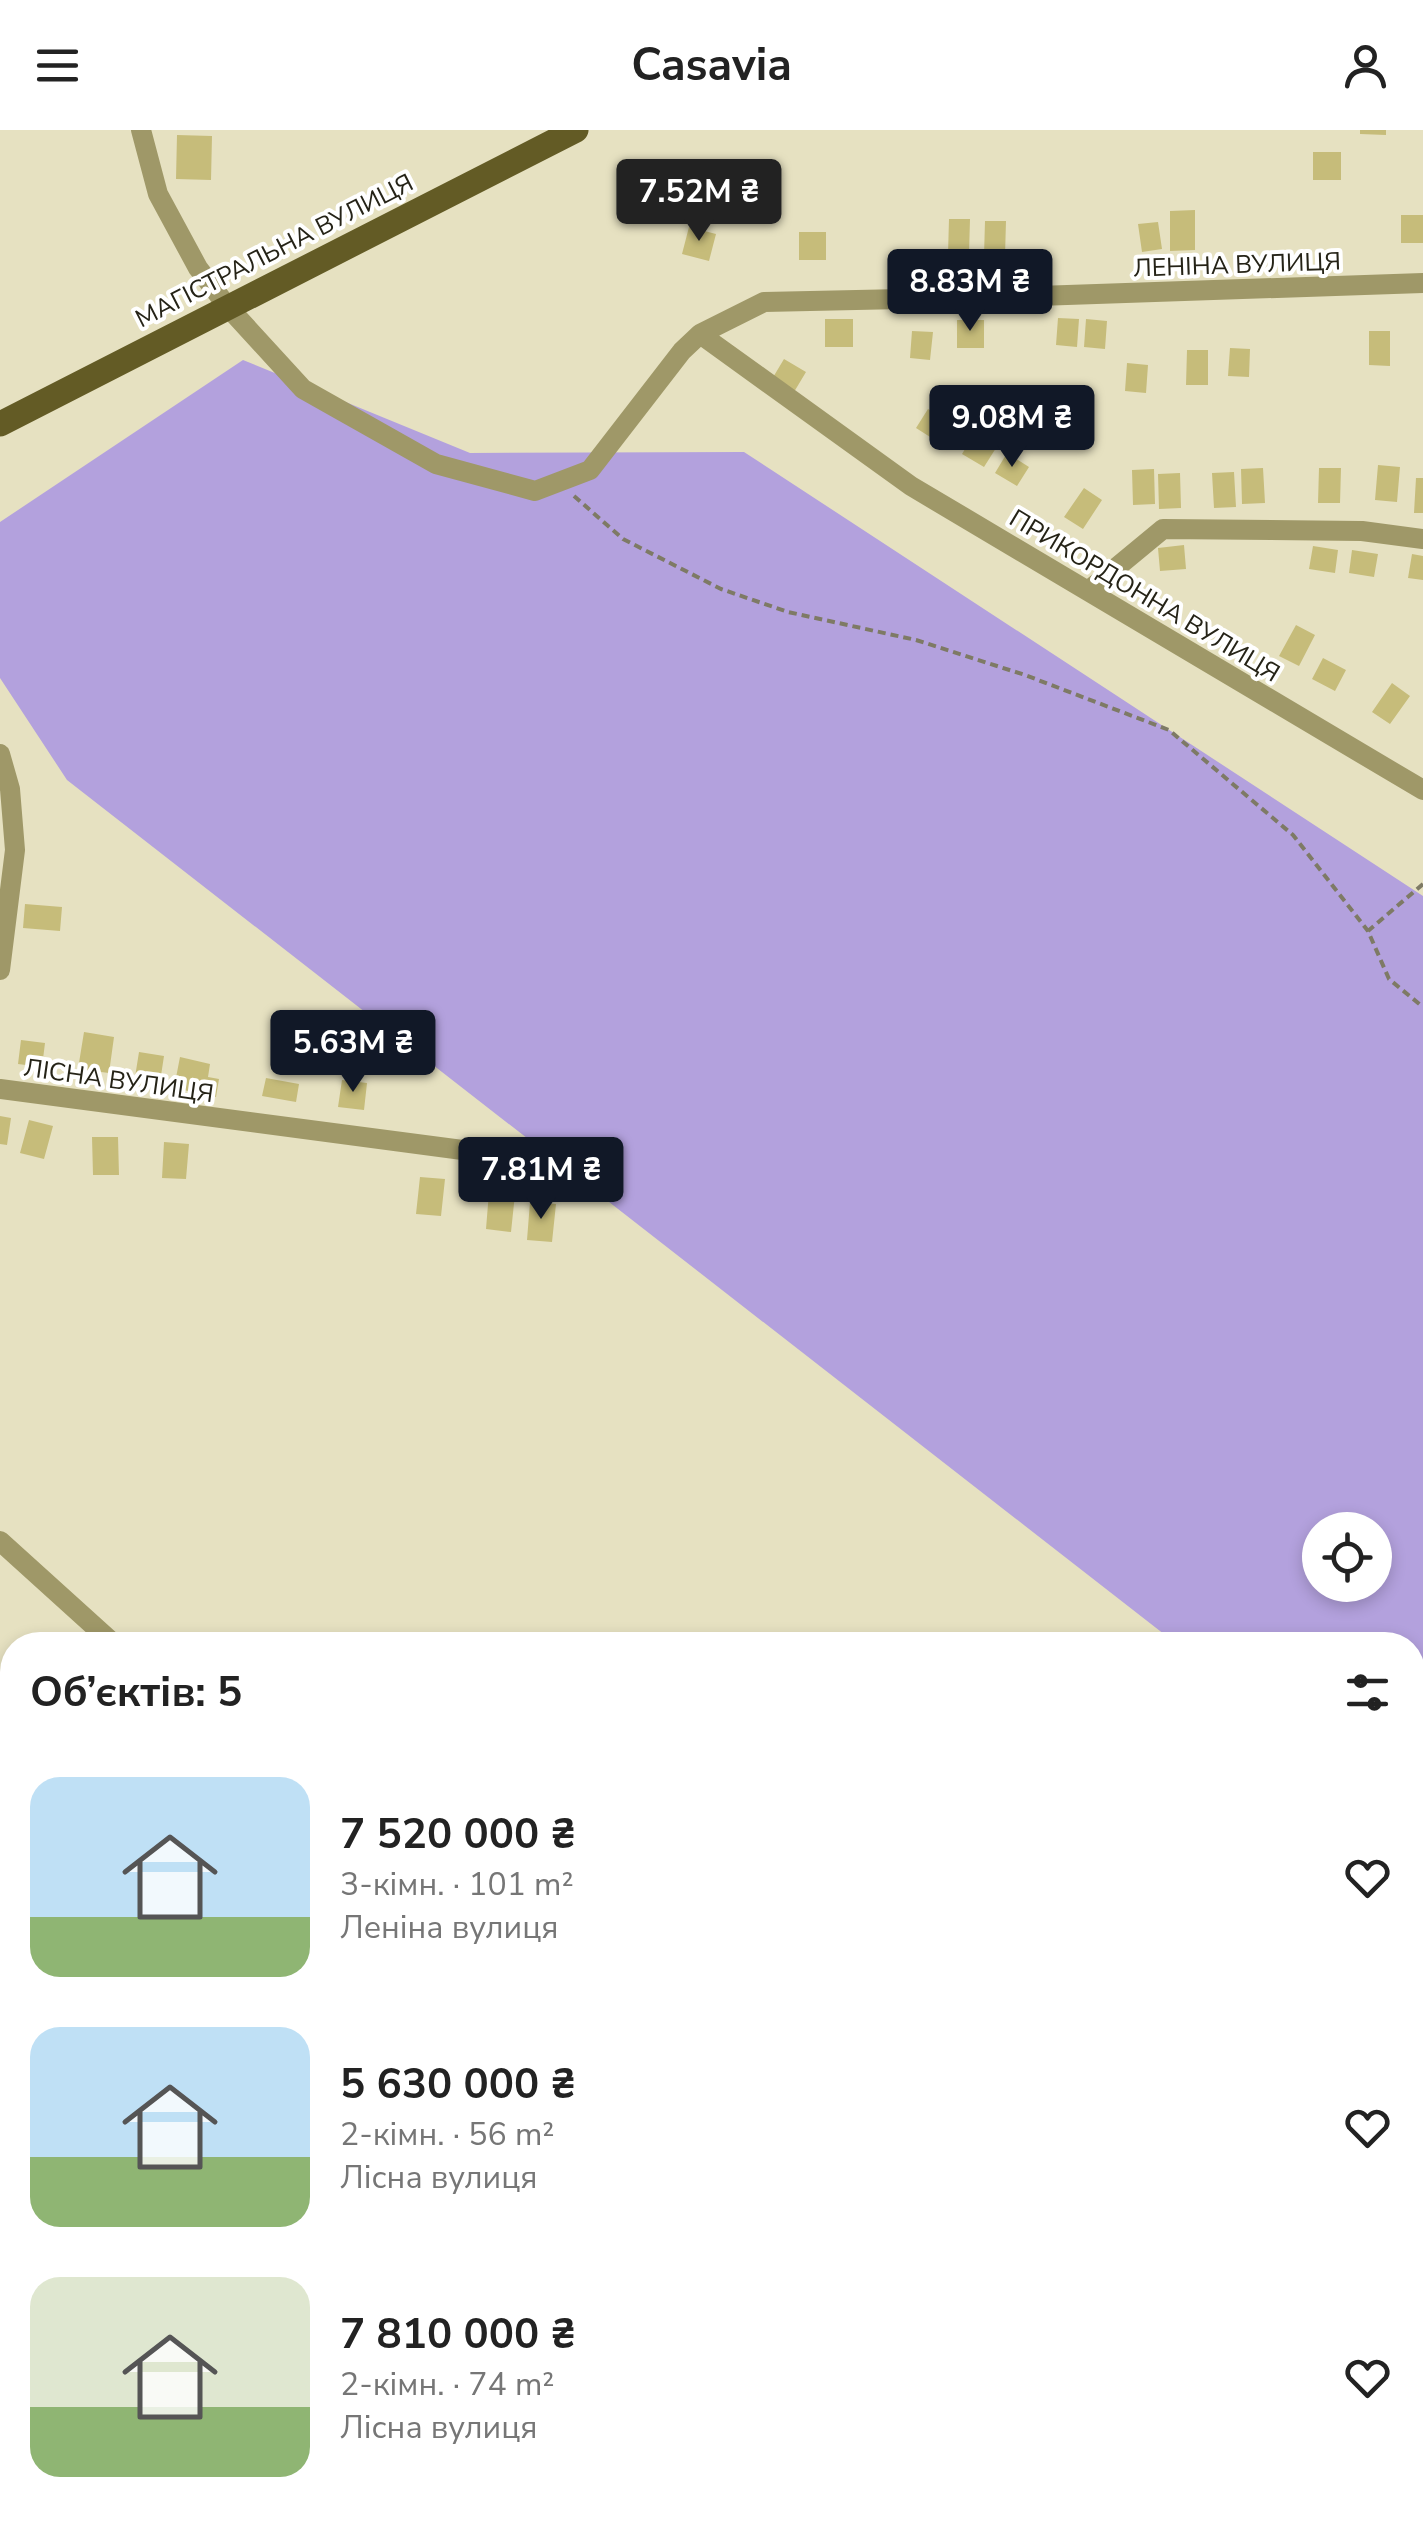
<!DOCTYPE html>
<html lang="uk">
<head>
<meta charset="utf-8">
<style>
	body { margin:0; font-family:"Nunito Sans",sans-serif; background:#f6f6f6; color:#222; height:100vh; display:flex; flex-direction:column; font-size:38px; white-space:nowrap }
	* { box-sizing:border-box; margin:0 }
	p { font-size:32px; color:#767676 }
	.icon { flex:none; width:55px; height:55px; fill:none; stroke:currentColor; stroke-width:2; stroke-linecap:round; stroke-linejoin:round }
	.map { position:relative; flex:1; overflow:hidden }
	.panel { position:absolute; left:0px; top:1502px; width:1425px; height:892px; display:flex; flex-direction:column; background:#fff; border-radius:40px 40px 0 0; box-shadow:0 5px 15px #0003 }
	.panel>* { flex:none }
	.tools { position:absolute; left:1302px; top:1382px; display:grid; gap:20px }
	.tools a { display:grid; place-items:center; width:90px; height:90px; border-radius:50%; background:#fff; box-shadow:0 5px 15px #0003; font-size:50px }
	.price { position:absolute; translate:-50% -85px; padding:0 22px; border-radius:10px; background:#111827; color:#fff; font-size:32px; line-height:65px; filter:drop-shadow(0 2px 5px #0008) }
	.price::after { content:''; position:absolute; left:50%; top:60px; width:30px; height:22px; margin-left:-15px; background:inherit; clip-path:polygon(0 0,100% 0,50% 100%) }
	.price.selected { background:#222; color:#fff }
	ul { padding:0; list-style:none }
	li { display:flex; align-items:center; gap:30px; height:250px; padding:0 30px }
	li span { display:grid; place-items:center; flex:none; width:280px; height:200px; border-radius:30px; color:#555 }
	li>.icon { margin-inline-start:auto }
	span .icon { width:120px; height:120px; fill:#fffc; stroke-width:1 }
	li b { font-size:42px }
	h2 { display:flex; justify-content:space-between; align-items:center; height:120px; padding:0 30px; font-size:42px }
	header { display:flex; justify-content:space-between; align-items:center; height:130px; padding:0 30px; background:#fff; font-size:45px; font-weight:700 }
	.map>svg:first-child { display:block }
	.forest { fill:#b3a1dd; fill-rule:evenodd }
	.building { fill:#c6bc7a }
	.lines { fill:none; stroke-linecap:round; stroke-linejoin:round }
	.path { stroke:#7e7a65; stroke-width:4; stroke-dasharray:8 5; stroke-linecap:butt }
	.minor { stroke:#9f9868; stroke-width:20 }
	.major { stroke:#635b25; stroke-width:25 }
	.labels { text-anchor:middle; stroke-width:8; stroke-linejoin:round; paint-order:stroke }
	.street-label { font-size:25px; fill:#252317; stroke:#fff }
</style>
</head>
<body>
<header><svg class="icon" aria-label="menu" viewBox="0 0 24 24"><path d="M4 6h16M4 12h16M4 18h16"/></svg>Casavia<svg class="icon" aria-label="person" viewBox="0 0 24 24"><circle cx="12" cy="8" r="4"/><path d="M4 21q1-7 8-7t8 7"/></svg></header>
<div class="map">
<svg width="1423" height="2394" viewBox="0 0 1423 2394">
	<rect width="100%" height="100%" fill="#e6e1c1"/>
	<path class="forest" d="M243,230L470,323L744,322L1423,766V1706L1413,1698L1412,1515H1178L67,650L0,548V392ZM1320,1400H1375V1455H1320Z"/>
	<path class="building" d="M1360,0H1386V5L1360,4Z
		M177,5L212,6L211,50L176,49Z
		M1313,22H1341V50H1313Z
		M1195,80V120L1170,121V81Z
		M1401,85H1423V113H1401Z
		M949,89H970L969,124H948Z
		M985,91H1006L1005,126H984Z
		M1158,92L1162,119L1142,122L1138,94Z
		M689,97L716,104L709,131L682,124Z
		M799,102H826V130H799Z
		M1058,188L1079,189L1077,217L1056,215Z
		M825,189H853V217H825Z
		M1086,189L1107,191L1105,219L1084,217Z
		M957,190H984V218H957Z
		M912,201L933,202L930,230L910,228Z
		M1369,201H1390V236L1369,235Z
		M1230,218L1250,219L1249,247L1228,246Z
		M1187,220H1208V255H1186Z
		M784,229L806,242L794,262L772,249Z
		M1127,233L1148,235L1146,263L1125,261Z
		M928,279L950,292L938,312L916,298Z
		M974,304L996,318L984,337L962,324Z
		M1007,323L1029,337L1017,356L995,343Z
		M1378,335L1400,337L1397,372L1375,370Z
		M1263,338L1265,373L1242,374L1241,339Z
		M1319,338H1341L1340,373H1318Z
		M1154,339L1155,374L1133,375L1132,340Z
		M1234,342L1236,377L1214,378L1212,343Z
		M1180,343L1181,378L1159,379L1158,344Z
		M1416,348H1423V383H1414Z
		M1084,358L1102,370L1083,399L1064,387Z
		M1184,415L1186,439L1160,441L1158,418Z
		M1313,416L1338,420L1335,443L1309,439Z
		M1352,420L1378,424L1374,447L1349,443Z
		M1412,424L1423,426V450L1408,448Z
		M1296,495L1315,505L1299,536L1279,526Z
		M1323,528L1346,540L1335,561L1312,549Z
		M1392,553L1410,566L1390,594L1372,582Z
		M25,774L62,777L60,801L23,798Z
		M84,902L114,907L109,943L78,939Z
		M21,910L45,913L42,937L18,934Z
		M139,922L164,926L160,952L135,947Z
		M180,927L210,934L208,947L219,949L216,967L174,958Z
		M266,948L299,954L296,972L262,966Z
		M342,950L367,953L364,980L338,977Z
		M0,986L11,988L7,1015L0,1014Z
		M29,990L53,996L44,1029L20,1023Z
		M92,1007H118L119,1045H93Z
		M164,1012L189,1014L186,1049L162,1048Z
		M420,1047L445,1049L441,1086L416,1084Z
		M489,1062L515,1064L511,1102L486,1099Z
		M530,1072L556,1074L552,1112L527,1110Z
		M6,1698L12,1699V1728L1,1726Z
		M0,2016L12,2019V2049L0,2047Z"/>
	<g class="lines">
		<path class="path" d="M574,366L623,409L721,459L788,482L916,510L1025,545L1169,600L1293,705L1368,801
			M1423,754L1368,801L1389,849L1423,877"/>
		<path class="minor" d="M141,0L158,64L198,138L227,176L303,259L436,334L535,361L590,340L682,221L700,204L911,356L1423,660
			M700,204L764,172L1038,166L1423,153
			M1088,461L1163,399L1362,401L1423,409
			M0,624L10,659L15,720L0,840
			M0,959L470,1021
			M0,1411L115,1515
			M0,1644L12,1645
			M0,2074L12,2076
			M0,2373H12
			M132,2382L211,2394L255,2385L256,2382
			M681,2382L687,2394"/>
		<path class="major" d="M0,294L576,0"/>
	</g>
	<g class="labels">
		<g class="street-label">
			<text transform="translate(274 120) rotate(-27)" y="9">МАГІСТРАЛЬНА ВУЛИЦЯ</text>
			<text transform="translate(1237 134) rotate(-2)" y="9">ЛЕНІНА ВУЛИЦЯ</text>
			<text transform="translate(1145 465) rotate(31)" y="9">ПРИКОРДОННА ВУЛИЦЯ</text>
			<text transform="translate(119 950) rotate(8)" y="9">ЛІСНА ВУЛИЦЯ</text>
		</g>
	</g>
</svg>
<div class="tools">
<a><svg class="icon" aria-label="locate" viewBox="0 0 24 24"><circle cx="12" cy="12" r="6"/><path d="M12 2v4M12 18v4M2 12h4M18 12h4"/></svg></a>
</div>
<b class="price selected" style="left:699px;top:114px">7.52M ₴</b>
<b class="price" style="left:970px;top:204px">8.83M ₴</b>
<b class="price" style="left:1012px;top:340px">9.08M ₴</b>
<b class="price" style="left:353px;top:965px">5.63M ₴</b>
<b class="price" style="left:541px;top:1092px">7.81M ₴</b>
<section class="panel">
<h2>Об’єктів: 5<svg class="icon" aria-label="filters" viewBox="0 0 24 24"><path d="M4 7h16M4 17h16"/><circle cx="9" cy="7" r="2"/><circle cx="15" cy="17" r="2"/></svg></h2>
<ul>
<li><span style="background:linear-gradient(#bfe0f5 70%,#8fb573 0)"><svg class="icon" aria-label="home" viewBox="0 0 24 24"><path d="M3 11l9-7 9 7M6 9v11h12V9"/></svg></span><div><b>7 520 000 ₴</b><p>3-кімн. · 101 m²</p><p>Леніна вулиця</p></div><svg class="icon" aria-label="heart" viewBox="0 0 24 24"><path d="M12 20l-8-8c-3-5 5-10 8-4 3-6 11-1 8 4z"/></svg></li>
<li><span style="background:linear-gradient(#bfe0f5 65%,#8fb573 0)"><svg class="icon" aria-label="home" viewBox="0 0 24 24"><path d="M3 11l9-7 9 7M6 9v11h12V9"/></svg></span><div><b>5 630 000 ₴</b><p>2-кімн. · 56 m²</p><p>Лісна вулиця</p></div><svg class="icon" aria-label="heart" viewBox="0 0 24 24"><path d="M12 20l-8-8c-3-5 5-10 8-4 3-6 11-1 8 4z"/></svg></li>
<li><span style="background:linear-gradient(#dfe7d0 65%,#8fb573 0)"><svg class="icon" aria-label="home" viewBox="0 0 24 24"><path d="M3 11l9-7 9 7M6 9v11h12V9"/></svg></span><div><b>7 810 000 ₴</b><p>2-кімн. · 74 m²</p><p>Лісна вулиця</p></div><svg class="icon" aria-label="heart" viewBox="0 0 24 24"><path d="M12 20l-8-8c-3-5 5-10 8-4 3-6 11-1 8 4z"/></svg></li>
</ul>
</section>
</div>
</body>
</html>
